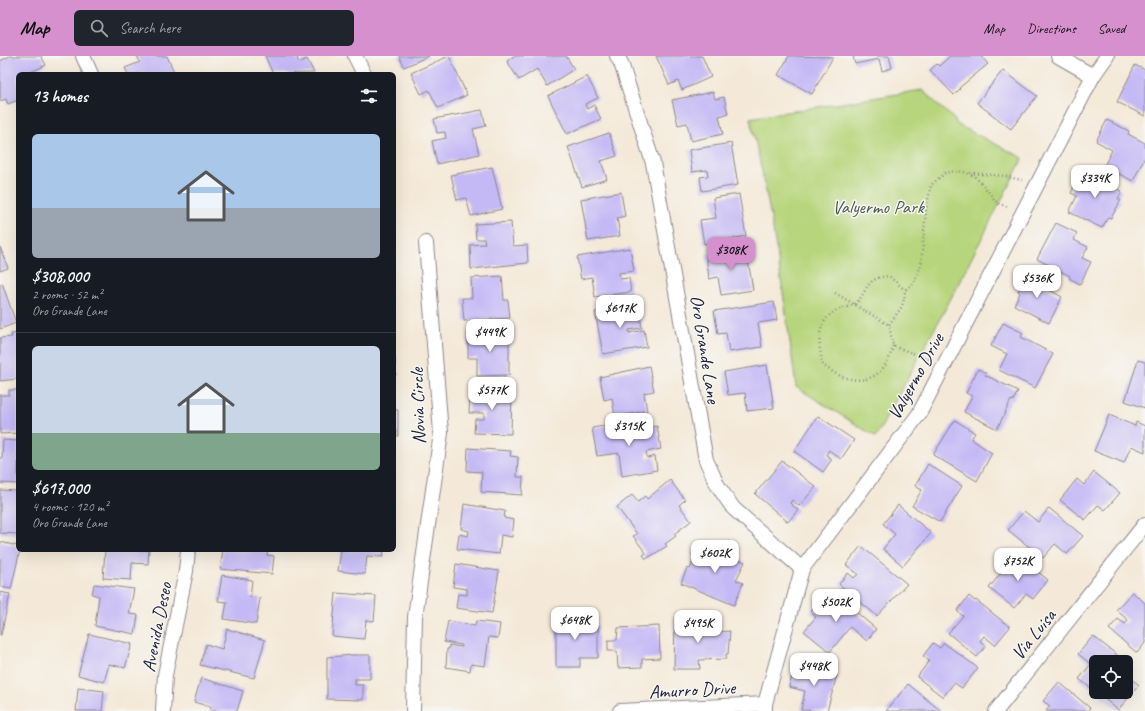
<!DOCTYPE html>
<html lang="en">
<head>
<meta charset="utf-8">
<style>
	body { margin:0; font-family:Caveat,sans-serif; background:#20242c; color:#f1f3f6; height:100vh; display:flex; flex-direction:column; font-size:15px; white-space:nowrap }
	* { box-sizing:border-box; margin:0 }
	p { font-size:13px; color:#9ea1a6 }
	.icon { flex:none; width:22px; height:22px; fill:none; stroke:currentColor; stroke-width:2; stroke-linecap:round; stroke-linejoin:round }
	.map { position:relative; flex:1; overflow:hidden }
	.sheet { position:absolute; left:16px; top:16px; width:380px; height:480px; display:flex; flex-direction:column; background:#171b24; border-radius:6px; box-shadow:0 4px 16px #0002 }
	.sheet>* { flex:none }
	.tools { position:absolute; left:1089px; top:599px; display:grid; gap:8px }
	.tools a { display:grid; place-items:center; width:44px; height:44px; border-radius:6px; background:#171b24; box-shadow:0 4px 16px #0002; font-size:20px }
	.price { position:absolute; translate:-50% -34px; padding:0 9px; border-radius:8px; background:#fff; color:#222; font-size:13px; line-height:26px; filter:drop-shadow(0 1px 2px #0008) }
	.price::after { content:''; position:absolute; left:50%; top:24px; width:12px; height:9px; margin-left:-6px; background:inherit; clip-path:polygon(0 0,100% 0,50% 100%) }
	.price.on { background:#d690ce; color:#111 }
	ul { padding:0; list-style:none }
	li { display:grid; align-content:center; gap:8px; height:212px; padding:0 16px }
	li+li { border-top:1px solid #363941 }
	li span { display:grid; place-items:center; height:124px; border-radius:6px; color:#555 }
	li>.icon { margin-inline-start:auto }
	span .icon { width:72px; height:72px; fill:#fffc; stroke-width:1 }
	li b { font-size:17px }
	h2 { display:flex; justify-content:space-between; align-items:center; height:48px; padding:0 16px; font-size:17px }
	header { display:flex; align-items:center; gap:24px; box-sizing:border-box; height:56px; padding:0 20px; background:#d690ce; color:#111 }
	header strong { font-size:19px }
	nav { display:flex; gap:22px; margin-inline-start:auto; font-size:14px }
	.search { width:280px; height:36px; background:#20242c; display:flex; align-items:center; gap:10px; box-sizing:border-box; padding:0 14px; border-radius:6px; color:#9ea1a6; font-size:15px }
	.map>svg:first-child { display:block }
	.green { fill:#b7d57b; stroke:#6c7c5b }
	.building { fill:#c5b9f5 }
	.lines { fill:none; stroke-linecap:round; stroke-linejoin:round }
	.street-casing { stroke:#8b868a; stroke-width:16 }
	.path { stroke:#8b868a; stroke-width:2.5; stroke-dasharray:1 3; stroke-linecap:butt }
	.street { stroke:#fff; stroke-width:14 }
	.labels { text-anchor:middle; stroke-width:3; stroke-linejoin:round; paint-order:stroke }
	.park-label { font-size:19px; fill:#4f584e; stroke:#f6f6f2 }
	.street-label { font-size:19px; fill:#22223b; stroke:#f6f6f2 }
</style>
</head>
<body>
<header>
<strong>Map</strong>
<div class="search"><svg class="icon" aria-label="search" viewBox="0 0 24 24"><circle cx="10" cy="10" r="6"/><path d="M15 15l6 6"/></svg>Search here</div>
<nav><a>Map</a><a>Directions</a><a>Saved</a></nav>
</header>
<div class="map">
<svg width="1145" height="655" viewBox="0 0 1145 655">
	<rect width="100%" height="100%" fill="#f6f6f2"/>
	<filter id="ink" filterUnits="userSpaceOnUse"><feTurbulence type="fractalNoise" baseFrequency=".025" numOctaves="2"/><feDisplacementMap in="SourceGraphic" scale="8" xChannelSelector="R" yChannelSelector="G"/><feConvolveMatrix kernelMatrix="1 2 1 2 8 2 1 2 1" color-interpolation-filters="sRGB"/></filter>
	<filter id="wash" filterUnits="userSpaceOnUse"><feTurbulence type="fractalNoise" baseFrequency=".012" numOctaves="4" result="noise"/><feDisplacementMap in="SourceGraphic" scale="16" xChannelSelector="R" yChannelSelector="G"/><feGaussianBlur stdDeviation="0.9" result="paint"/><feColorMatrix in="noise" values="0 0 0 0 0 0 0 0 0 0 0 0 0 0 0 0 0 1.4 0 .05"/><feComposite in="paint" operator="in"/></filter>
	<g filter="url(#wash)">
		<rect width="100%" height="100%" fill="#f4e9d8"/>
		<path class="green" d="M922,34L953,62L958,69L1023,102L949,246L876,381L796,331C784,241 772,151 750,62Z"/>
		<g id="blocks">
			<path class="building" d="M10,0H41L46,9L31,16V18H18V44L8,48L6,43L0,45V5Z
				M137,0H167L175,18H128L125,12L140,6Z
				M265,0H300L297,2L299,7L307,3L314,17L273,18Z
				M399,0H429L404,11Z
				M449,0L467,39L438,52L429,34L421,38L411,17Z
				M514,0H566L574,13L547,30L537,13L519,24L507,5Z
				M656,0H702L711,21L682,34L678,25L669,29Z
				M789,0L833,1L812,38L778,19Z
				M853,0H889L892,12L882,15L879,3L855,8Z
				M950,0H981L988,8L959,32L960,33L954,39L930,14L937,8L939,10Z
				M1135,9L1145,14V60L1117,46Z
				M1003,14L1037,40L1011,73L977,47Z
				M587,20L598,42L585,48L587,53L594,49L601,63L567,78L548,40Z
				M713,36L715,43L724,41L728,58L719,60L723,78L691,85L687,67L678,69L672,44Z
				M482,54L486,70L473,73L479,98L437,108L432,85L446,82L445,76L437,77L434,63Z
				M1107,64L1129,75L1128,78L1145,87V101L1133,125L1104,110L1112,94L1096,85Z
				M609,77L617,100L601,105L607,123L582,131L568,91Z
				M731,87L738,129L702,135L700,121L708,120L707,114L692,116L689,94Z
				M492,111L502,153L471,160L466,142L457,144L451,119Z
				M1082,114L1122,135L1118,143L1121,144L1111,162L1108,161L1102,172L1069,156L1077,140L1071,137Z
				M621,136L625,160L617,162L620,180L588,185L581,143Z
				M739,138L746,180L704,188L700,164L716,162L713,142Z
				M511,166L513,190L527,189L528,207L471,213L470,189L485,188L484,183H476L475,168Z
				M1056,167L1077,177L1074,184L1088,191L1082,202L1091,206L1080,228L1069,222L1070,220L1037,203Z
				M0,191L8,212L0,215Z
				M630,192L634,215L619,217L620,223L629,222L631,236L595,241L592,221L581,223L577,201Z
				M746,192L753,234L721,239L718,221L709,223L706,198Z
				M1027,216L1039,223L1037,227L1062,241L1049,267L1014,249L1020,237L1018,235Z
				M502,220L504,244H508L510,262L464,265L462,242H472L471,222Z
				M2,227L16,267L0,273V228Z
				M774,246L777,264L758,267L762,291L729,296L726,277L718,278L714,255Z
				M638,248L642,272L629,274V277L644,274L647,291L603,298L595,256Z
				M1003,267L1023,277L1021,281L1053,298L1035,332L999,314L1007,298L991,290Z
				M468,276L509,277V319L477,320V302H468Z
				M18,277V323L0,325V282L12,281L11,278Z
				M394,300H395L396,319H394Z
				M1138,304L1145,306V352L1125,345Z
				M767,309L774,352L747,355L745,337L728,339L724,316Z
				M649,310L654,335L644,337L647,355L615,361L612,342L604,344L600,321Z
				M978,313L986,317L985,319L1018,335L1013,345L1011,344L997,373L964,356L972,340L966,337Z
				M9,334H18V377L0,378V339H9Z
				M470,334L512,335L511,378L474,377L475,363H484V357H469Z
				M394,354H398V380H394Z
				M1109,359L1135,370L1136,366L1145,370V396L1131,390L1124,407L1094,395Z
				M818,360L854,384L841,403L829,394L826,399L832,403L823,416L794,395Z
				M955,364L975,377L971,383L992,397L977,425L933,399Z
				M615,368L616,378L657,370L661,393L646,396L647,402L655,400L657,414L622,420L619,397L597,400L592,372Z
				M3,384L18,385V428L0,427V402H2Z
				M468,392L511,395L510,400L518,401L517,421H523L522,439L481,436L482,416L467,415Z
				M782,405L816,431L799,450L792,444L790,447L798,454L788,466L755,438Z
				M928,408L962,430L940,466L912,450L922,434L915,430Z
				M1094,416L1120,437L1105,454L1098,449L1085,464L1060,444L1077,423L1084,429Z
				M670,424L685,444L679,449L691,465L674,478L676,480L665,488L667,490L646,503L643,499L646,497L633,480L637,478L617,451L632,439L638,446L645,440L647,443Z
				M0,434L18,435V478L0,477Z
				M464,448L505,455L504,462L514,464L512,481L501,479L499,498L457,493L459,478L468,480L469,475L461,473Z
				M898,449L931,477L903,510L883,493L895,478L883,468Z
				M1049,452L1083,480L1067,498L1055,488L1043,502L1008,474L1024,455L1038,466Z
				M0,486L18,490V494H20L11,533L0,531Z
				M697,487L745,506L736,524L743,527L734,549L681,527L687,512L690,513L695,500L692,499Z
				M861,490L907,528L877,560L839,528L848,517L854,522L858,518L846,509Z
				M105,494H149L148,508L132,507L131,524L103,522Z
				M223,494H268L267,499L274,500L272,518L220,513Z
				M341,494H384L383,501L367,500L365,518L338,515Z
				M1016,498L1048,524L1033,543L1026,538L1014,552L989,532Z
				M456,508L499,515L492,557L456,552L458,538L467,539V533L453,531Z
				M222,519L252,524L250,541L260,542L256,568L224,563L227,546L218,545Z
				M94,528L134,533L129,558L138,559L135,578L95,570L99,540L92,538Z
				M0,536L10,538L1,579H0Z
				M826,536L853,558L855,555L876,573L867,585L850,571L830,596L804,575L816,561L810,556Z
				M1132,536L1145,547V587L1137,597L1109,573L1118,563L1125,568L1128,564L1116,554Z
				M336,537L376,540L374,565L366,564L364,583L332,580Z
				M969,540L975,545L976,544L1010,571L995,589L984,580L980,585L986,590L977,601L948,577L963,560L957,555Z
				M556,558H578V570L598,569V602H580V611H556Z
				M691,560V572L717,571V576L730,575L728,598H726V603L699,604L700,613H674L675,561Z
				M448,565L475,570L476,565L500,568L498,582L489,581L485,610L471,608L470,615L446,611L447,593H449V589L462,591V589L444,586Z
				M659,570L660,602L642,603V611L618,612L617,595H608V584H617L618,572Z
				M227,573L265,584L254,622L200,609L206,588L222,593Z
				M89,578L132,588L125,612L109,608L104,626L78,619Z
				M1093,580L1126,606H1096V636L1079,623L1091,608L1078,598Z
				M933,587L940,592L944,587L978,612L962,632L954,627L943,641L917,621L929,605L923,600Z
				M354,599H370V623H355V629H363V644L327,643V601Z
				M795,608L837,619L827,655L801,654L805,635L789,631Z
				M1126,618L1139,629L1118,654L1096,636H1126Z
				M201,622L243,635L237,655H210L211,651L194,646Z
				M1059,626L1090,652L1087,655H1046L1050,650L1043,645Z
				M908,628L941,655H886Z
				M78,632L104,635L102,655H76Z"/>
		</g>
	</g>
	<g filter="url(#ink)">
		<use href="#blocks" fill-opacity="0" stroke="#8b868a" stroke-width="1"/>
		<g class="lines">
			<g class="street-casing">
				<path id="street" d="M83,0L91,18
					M355,0L364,18
					M617,0L621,7L653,107L706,404L718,430L733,452L802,513
					M1058,0L1093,20
					M163,655L165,619L186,515L188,494
					M413,655L415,561L441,377L426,187
					M620,655L765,648
					M765,655V648L802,513L919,358L1093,20L1107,0
					M996,655L1145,468"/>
			</g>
			<path class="path" d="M970,117L1004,120L1022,124
				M835,237L889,269
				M893,290C884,330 851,332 823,309C818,289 815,266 837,254C843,251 852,251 857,246C869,233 865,222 889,220L905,234
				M929,303L893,290L889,269C898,254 904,254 905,234L914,227L921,209L926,154L931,129L945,117L955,115L964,116L974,120L984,130L997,147L1008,151"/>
			<use href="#street" class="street"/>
		</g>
	</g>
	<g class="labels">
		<g class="park-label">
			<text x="878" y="157">Valyermo Park</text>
		</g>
		<g class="street-label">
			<text transform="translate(706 293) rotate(81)" y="7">Oro Grande Lane</text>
			<text transform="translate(915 320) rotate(-61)" y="7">Valyermo Drive</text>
			<text transform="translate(417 350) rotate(-92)" y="7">Novia Circle</text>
			<text transform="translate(156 571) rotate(-79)" y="7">Avenida Deseo</text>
			<text transform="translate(1033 578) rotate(-51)" y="7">Via Luisa</text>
			<text transform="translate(692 633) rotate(-3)" y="7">Amurro Drive</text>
		</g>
	</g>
</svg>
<div class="tools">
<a><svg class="icon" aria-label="locate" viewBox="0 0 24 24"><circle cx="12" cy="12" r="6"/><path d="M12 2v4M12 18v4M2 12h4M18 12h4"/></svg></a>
</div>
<b class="price" style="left:1095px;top:143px">$334K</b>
<b class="price on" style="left:731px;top:215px">$308K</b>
<b class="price" style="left:1037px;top:243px">$536K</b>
<b class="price" style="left:620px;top:273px">$617K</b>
<b class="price" style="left:490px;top:297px">$449K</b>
<b class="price" style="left:492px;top:355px">$577K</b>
<b class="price" style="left:629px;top:391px">$315K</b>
<b class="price" style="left:715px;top:518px">$602K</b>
<b class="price" style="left:1018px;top:526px">$752K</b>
<b class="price" style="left:836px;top:567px">$502K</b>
<b class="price" style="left:575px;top:585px">$648K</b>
<b class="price" style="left:698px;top:588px">$495K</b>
<b class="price" style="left:814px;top:631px">$448K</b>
<section class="sheet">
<h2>13 homes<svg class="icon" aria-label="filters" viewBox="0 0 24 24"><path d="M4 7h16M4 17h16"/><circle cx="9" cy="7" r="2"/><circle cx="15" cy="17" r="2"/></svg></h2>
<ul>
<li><span style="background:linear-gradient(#a9c7e8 60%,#9aa5b1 0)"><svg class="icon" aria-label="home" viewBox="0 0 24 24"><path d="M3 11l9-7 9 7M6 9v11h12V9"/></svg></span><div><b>$308,000</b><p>2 rooms · 52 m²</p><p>Oro Grande Lane</p></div></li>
<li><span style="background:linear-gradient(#c9d6e8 70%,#7fa58c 0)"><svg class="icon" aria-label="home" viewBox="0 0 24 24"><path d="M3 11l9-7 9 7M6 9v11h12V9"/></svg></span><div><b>$617,000</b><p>4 rooms · 120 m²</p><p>Oro Grande Lane</p></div></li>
</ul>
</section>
</div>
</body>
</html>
